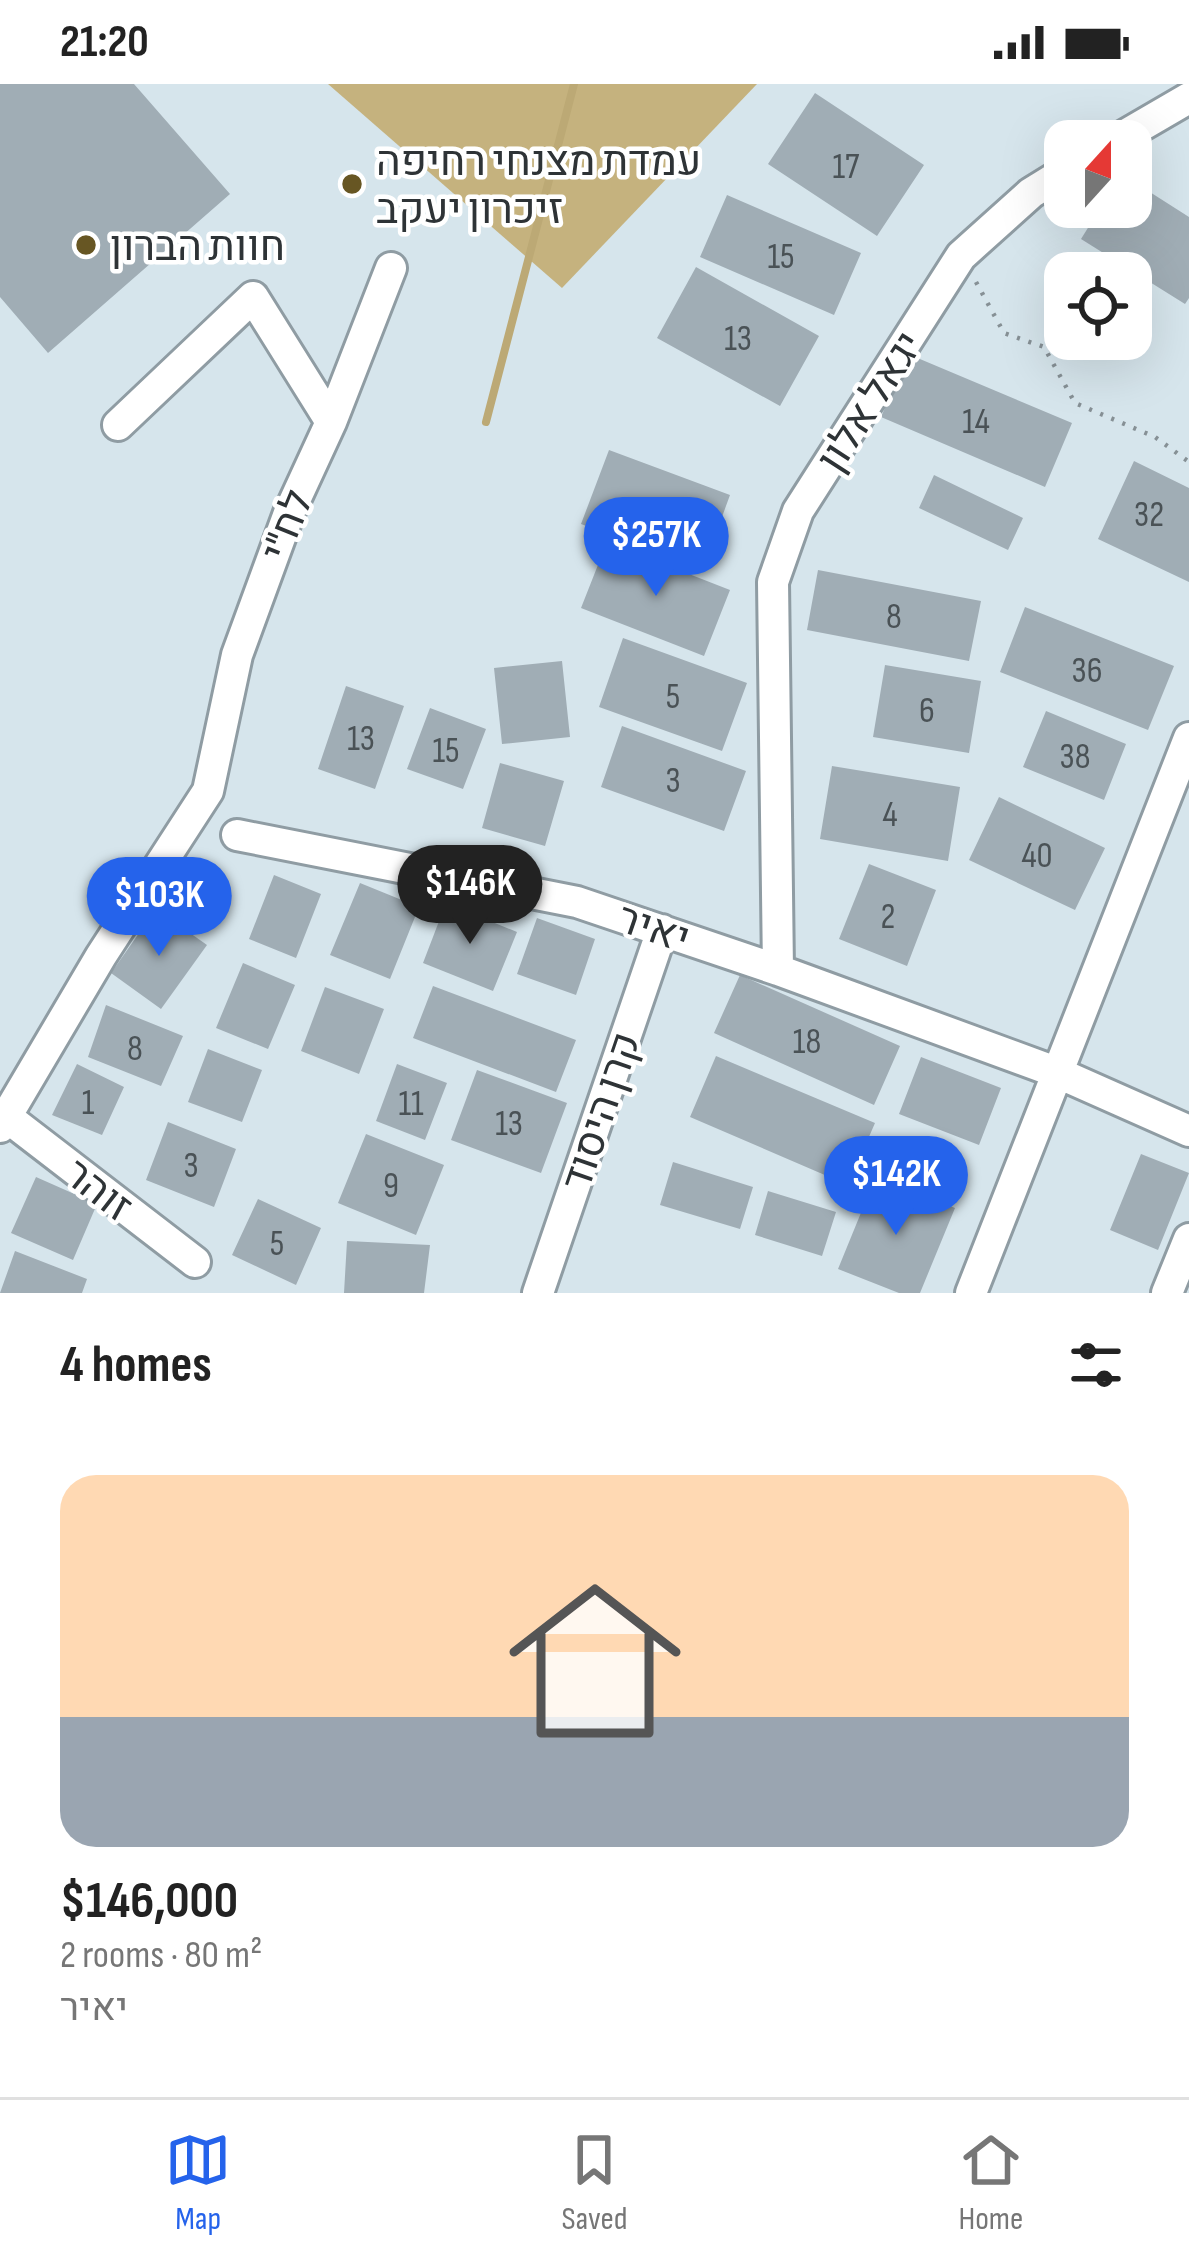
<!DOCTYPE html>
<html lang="en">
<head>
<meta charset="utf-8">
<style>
	body { margin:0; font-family:"Sofia Sans Condensed",Heebo,sans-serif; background:#f2f2f2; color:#222; height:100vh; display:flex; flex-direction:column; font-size:45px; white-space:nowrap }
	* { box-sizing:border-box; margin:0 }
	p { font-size:39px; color:#767676 }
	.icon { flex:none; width:66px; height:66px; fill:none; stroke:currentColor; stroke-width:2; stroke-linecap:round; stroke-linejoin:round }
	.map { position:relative; height:1209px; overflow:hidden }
	.sheet { display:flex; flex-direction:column; background:#fff; flex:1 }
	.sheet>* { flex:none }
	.needle { width:78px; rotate:21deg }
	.fabs { position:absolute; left:1044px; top:36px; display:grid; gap:24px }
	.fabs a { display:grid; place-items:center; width:108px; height:108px; border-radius:24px; background:#fff; box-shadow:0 12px 48px #0002; font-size:60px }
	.price { position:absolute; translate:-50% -102px; padding:0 27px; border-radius:42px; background:#2563eb; color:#fff; font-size:39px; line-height:78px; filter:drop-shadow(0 3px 6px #0008) }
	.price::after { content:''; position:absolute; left:50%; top:72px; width:36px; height:27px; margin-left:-18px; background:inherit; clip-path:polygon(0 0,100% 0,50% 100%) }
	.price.active { background:#222; color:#fff }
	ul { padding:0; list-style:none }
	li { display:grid; align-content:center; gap:24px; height:636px; padding:0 60px }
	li+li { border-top:3px solid #e0e0e0 }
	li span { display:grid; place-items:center; height:372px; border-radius:36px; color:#555 }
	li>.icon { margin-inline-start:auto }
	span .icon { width:216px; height:216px; fill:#fffc; stroke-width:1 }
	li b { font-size:51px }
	h2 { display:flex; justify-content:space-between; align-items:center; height:144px; padding:0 60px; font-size:51px }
	.status { display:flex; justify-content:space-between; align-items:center; height:84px; padding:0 60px; background:#fff; direction:ltr }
	.status svg { height:33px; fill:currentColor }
	.tabs { display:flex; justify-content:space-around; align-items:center; height:168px; border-top:3px solid #e0e0e0; background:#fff; font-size:33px; color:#767676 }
	.tabs a { display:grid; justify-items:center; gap:6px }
	.tabs .active { color:#2563eb }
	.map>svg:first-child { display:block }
	.forest { fill:#c5b27e }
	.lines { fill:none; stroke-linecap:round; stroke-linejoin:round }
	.stream { stroke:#bca975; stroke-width:8 }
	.building { fill:#a0adb5 }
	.minor-casing { stroke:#8f9ca3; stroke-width:36 }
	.path { stroke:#869095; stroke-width:4.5; stroke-dasharray:3 9; stroke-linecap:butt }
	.minor { stroke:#fff; stroke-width:30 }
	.poi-dot { fill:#675623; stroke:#fff; stroke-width:4.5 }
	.labels { text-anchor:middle; stroke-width:9; stroke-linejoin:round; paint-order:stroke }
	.number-label { font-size:36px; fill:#4a5256 }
	.poi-label { font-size:42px; fill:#2e3336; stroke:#fff; text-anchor:start }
	.street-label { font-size:42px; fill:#2e3336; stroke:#fff }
</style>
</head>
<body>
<div class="status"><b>21:20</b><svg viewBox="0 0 49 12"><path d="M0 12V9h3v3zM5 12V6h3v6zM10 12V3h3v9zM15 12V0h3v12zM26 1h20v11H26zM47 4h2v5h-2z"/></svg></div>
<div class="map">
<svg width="1189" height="1209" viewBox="0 0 1189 1209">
	<rect width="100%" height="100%" fill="#d6e5ec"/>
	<path class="forest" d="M328,0H757L562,204Z"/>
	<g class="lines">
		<path class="stream" d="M486,338L574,0"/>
	</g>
	<path class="building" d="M0,0H134L230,110L48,269L0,213Z
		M815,9L924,81L877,152L768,80Z
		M1131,96L1189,133V214L1185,220L1081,155L1101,123H1131Z
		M727,111L861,169L834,231L700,173Z
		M696,183L819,252L780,322L657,254Z
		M908,270L1072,339L1045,403L881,333Z
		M609,366L730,411L703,485L581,440Z
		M1134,377L1189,404V498L1098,455Z
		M934,391L1023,434L1008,466L919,424Z
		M607,458L730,506L704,572L581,524Z
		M818,486L981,517L969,577L807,546Z
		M1025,523L1174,582L1148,646L1000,588Z
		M623,554L747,599L722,667L599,623Z
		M562,577L570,653L502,660L494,584Z
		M885,581L981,597L969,669L873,653Z
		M346,602L404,622L375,705L318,685Z
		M430,624L486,645L463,705L407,685Z
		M1046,627L1126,660L1104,716L1023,683Z
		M622,642L746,687L724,747L601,703Z
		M500,679L564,697L545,762L482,744Z
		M832,682L960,703L948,777L820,755Z
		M999,713L1105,764L1075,826L969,776Z
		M869,780L936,806L907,882L839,855Z
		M274,791L321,810L296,874L249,855Z
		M360,799L419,823L390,895L330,871Z
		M446,819L517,848L493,907L423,879Z
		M156,825L207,861L161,925L111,889Z
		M537,834L595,855L576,911L517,890Z
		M243,879L295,901L268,965L216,944Z
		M740,891L900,962L874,1021L714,949Z
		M433,902L576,956L556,1008L413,954Z
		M325,903L384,925L359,990L301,967Z
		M106,921L183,952L161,1002L88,973Z
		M208,965L262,986L242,1038L188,1018Z
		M716,972L875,1039L848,1101L690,1033Z
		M921,973L1001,1004L979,1061L899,1030Z
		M77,980L124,1003L102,1051L52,1031Z
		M397,980L447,999L425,1056L376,1037Z
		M477,986L567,1019L541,1089L451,1056Z
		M168,1038L236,1065L214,1123L146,1096Z
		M366,1050L444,1081L416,1151L338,1119Z
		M1141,1070L1189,1089L1158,1166L1110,1146Z
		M673,1078L753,1103L740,1145L660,1121Z
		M876,1092L955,1124L920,1209H899L838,1185Z
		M36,1093L97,1120L73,1176L11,1149Z
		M768,1107L836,1128L822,1172L755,1151Z
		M258,1115L321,1144L296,1201L232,1171Z
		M347,1157L430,1161L424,1209H344Z
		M15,1167L87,1195L82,1209H0Z"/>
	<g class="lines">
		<g class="minor-casing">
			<path id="minor" d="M1115,57L1189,14
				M118,341L253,213L331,338
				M237,751L577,818L778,886L1056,988L1189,1047
				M778,886L773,498L798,427L961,172L1031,109L1065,88
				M4,1031L195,1178
				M0,1043L101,872L208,707L237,571L289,429L331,338L391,184
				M538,1209L662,846
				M971,1209L1189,654
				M1167,1209L1189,1155"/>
		</g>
		<path class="path" d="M976,198L1004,249L1044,263L1075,319L1155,353L1189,378"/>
		<use href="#minor" class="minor"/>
	</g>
	<g class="poi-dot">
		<circle cx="352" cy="100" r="12"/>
		<circle cx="86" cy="161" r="12"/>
	</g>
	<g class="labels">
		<g class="number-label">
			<text x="846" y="94">17</text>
			<text x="781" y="184">15</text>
			<text x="738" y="266">13</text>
			<text x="976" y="349">14</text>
			<text x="1149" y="442">32</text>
			<text x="894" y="544">8</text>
			<text x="1087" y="598">36</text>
			<text x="673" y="624">5</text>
			<text x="927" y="638">6</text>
			<text x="361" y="666">13</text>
			<text x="446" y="678">15</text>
			<text x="1075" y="684">38</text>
			<text x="673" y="708">3</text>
			<text x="890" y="742">4</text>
			<text x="1037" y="783">40</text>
			<text x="888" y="844">2</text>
			<text x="807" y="969">18</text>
			<text x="135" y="976">8</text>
			<text x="88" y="1030">1</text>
			<text x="411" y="1031">11</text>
			<text x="509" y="1051">13</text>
			<text x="191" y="1093">3</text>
			<text x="391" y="1113">9</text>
			<text x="277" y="1171">5</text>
		</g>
		<g class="poi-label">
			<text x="376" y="91">עמדת מצנחי רחיפה<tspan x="376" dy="48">זיכרון יעקב</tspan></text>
			<text x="110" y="176">חוות הברון</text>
		</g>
		<g class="street-label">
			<text transform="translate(869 317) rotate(-57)" y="15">יגאל אלון</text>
			<text transform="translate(286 441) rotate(-68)" y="15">לח"י</text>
			<text transform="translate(654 843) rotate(19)" y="15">יאיר</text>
			<text transform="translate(600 1027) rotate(-71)" y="15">קרן היסוד</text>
			<text transform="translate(99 1105) rotate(38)" y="15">זוהר</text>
		</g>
	</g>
</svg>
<div class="fabs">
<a><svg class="needle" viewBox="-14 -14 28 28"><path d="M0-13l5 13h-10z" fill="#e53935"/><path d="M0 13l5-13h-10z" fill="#767676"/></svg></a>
<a><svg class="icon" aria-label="locate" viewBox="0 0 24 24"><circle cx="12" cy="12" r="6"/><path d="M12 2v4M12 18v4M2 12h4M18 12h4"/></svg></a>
</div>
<b class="price" style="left:656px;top:515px">$257K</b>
<b class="price active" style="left:470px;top:863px">$146K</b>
<b class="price" style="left:159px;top:875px">$103K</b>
<b class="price" style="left:896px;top:1154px">$142K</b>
</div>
<section class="sheet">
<h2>4 homes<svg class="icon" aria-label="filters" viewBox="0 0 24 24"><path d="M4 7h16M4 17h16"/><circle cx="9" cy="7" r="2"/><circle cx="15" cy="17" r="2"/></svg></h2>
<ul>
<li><span style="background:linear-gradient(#ffd9b3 65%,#9aa5b1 0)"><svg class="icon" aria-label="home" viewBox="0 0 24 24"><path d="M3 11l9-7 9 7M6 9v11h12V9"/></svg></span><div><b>$146,000</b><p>2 rooms · 80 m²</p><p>יאיר</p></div></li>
</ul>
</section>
<nav class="tabs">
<a class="active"><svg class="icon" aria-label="map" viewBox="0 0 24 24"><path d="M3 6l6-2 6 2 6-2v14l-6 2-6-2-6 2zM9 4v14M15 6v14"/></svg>Map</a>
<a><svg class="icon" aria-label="saved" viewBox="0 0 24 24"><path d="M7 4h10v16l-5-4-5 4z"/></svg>Saved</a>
<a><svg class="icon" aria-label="home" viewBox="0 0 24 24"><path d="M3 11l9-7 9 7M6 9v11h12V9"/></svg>Home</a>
</nav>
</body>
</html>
